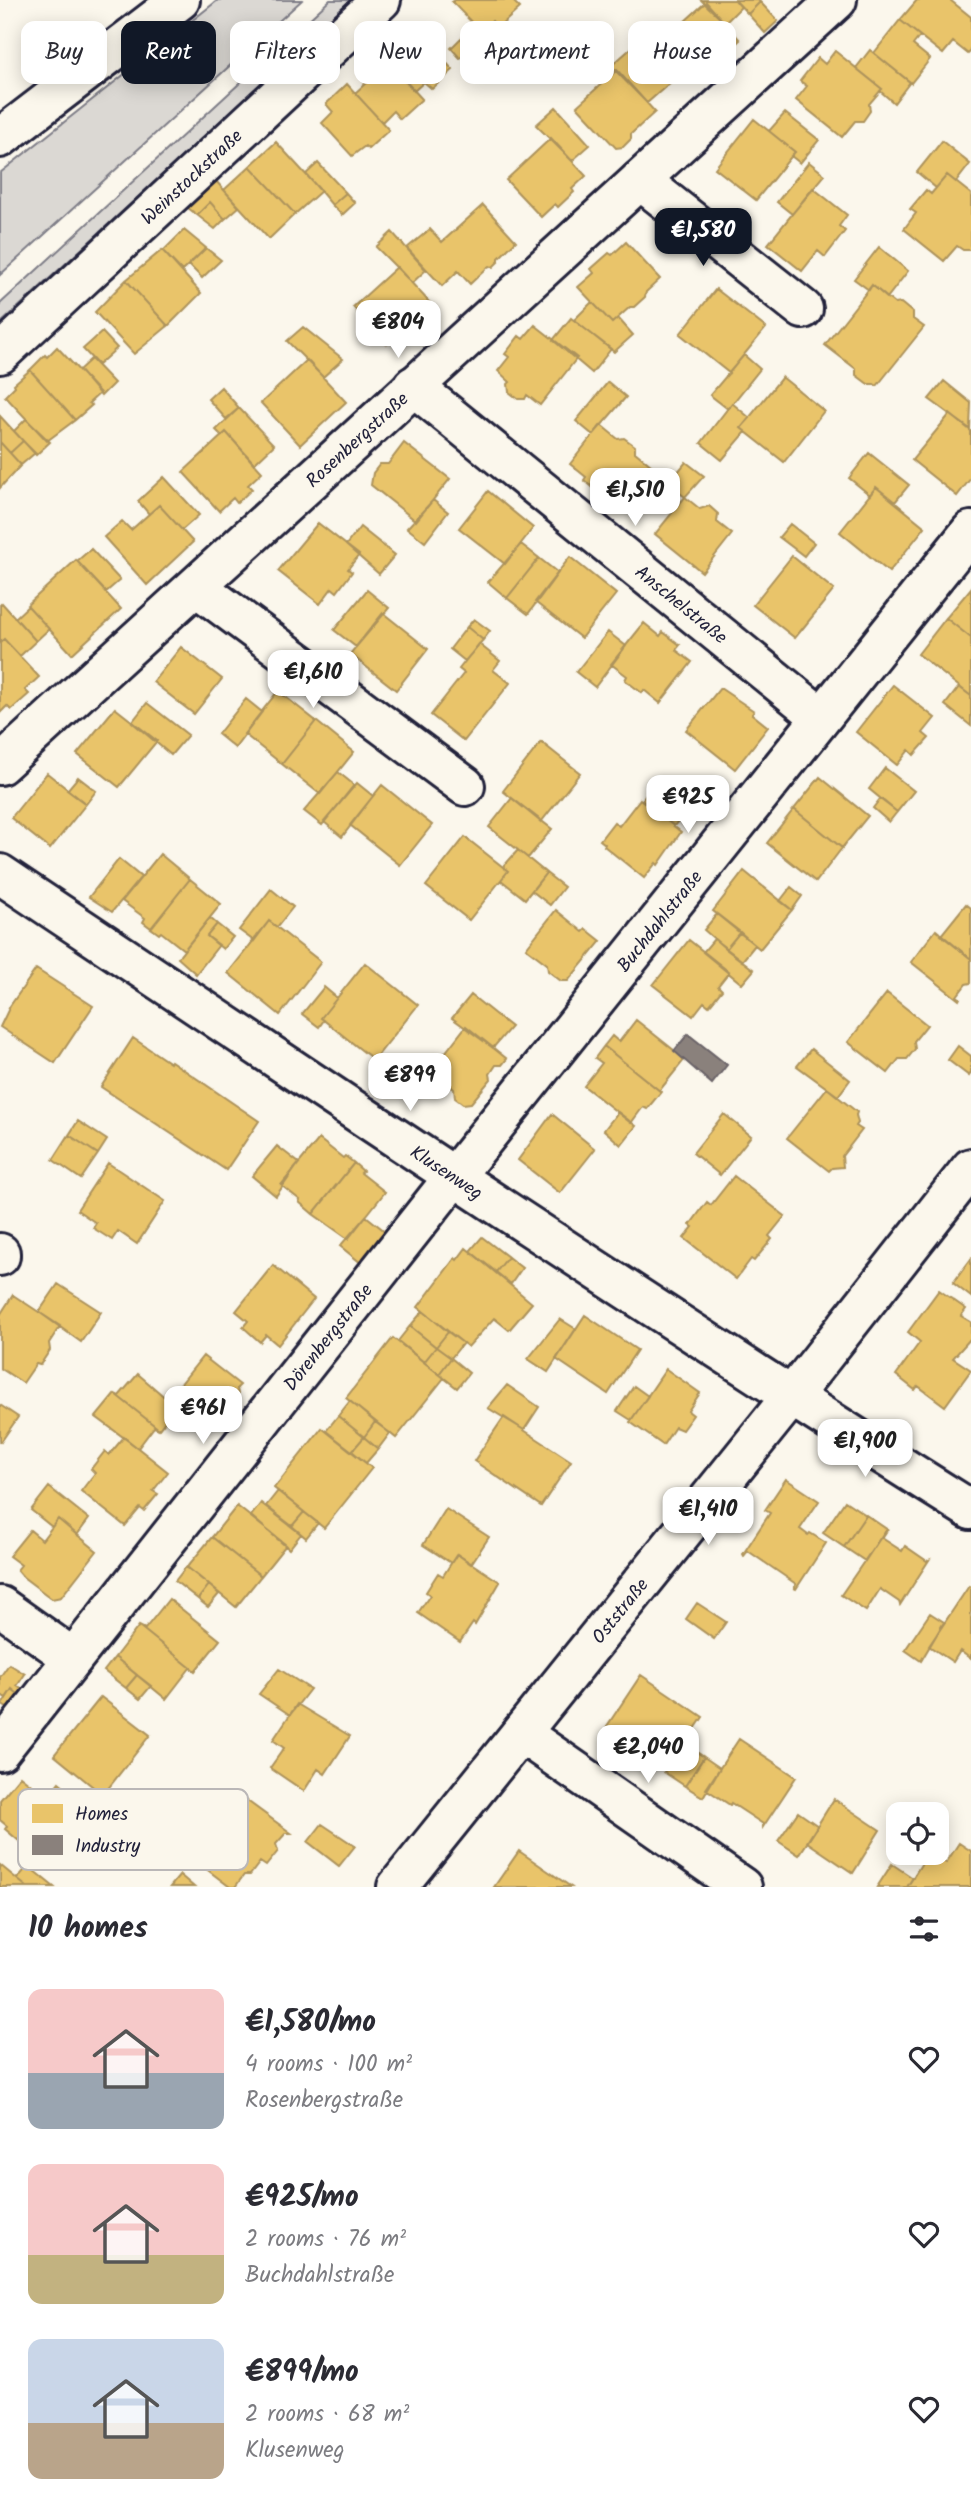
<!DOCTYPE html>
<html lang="en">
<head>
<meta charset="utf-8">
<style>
	body { margin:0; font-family:Kalam,sans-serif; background:#f7f7f7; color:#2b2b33; height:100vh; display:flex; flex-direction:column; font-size:26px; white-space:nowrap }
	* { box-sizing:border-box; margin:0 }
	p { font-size:23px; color:#7c7c81 }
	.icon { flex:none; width:38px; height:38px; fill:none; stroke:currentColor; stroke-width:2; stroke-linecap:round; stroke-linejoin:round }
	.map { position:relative; height:1887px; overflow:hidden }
	.panel { display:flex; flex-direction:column; background:#fff; flex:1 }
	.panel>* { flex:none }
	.top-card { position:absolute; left:21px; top:21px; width:929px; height:63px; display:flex; gap:14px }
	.buttons { position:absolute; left:886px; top:1802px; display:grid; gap:14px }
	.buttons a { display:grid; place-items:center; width:63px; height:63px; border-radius:14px; background:#fff; box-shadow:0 4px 18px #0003; font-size:35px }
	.price { position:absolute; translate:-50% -60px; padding:0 16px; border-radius:14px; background:#fff; color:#222; font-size:23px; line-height:46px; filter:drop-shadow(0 2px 4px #0008) }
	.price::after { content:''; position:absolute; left:50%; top:42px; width:21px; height:16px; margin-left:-10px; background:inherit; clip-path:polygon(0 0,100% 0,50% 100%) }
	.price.selected { background:#111827; color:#fff }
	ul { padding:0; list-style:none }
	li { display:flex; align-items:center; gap:21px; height:175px; padding:0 28px }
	li span { display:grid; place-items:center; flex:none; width:196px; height:140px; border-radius:14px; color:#555 }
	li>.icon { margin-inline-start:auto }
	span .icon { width:84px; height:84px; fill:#fffc; stroke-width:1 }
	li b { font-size:30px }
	h2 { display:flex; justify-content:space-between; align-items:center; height:84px; padding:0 28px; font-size:30px }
	.pill { padding:0 24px; border-radius:14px; background:#fff; box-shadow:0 4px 18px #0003; font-size:24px; line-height:63px }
	.pill.selected { background:#111827; color:#fff }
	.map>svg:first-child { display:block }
	.green { fill:#dbd8d3; stroke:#7e7d87; stroke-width:2 }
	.homes { fill:#e9c46a; stroke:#ad935c; stroke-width:2 }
	.industry { fill:#8a817c; stroke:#6b6468; stroke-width:2 }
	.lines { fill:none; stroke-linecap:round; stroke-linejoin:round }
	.minor-casing { stroke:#22223b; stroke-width:44 }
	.major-casing { stroke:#22223b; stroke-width:44 }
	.minor { stroke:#fbf7ec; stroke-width:38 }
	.major { stroke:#fbf7ec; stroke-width:38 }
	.labels { text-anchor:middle; stroke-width:7; stroke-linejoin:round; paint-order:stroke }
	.street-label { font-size:19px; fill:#22223b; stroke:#fbf7ec }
	.key { fill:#fbf7ec; stroke:#bab7b7; stroke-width:2 }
	.key-label { font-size:19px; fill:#22223b }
</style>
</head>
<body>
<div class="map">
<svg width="971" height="1887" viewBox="0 0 971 1887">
	<rect width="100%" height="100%" fill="#fbf7ec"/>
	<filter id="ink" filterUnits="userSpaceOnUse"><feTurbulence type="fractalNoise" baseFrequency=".0143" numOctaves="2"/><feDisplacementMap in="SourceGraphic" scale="14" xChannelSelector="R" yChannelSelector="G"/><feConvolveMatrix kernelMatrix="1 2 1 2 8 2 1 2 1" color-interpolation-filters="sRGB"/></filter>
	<g filter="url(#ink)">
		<path class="green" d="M218,0H302L0,275V173Z
			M330,0H352L0,324V304Z"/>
		<path class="homes" d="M455,0H512L520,8L498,28L492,21L480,31L452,2Z
			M701,0H735L741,7L725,23Z
			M735,0H758L760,2L748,14Z
			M917,0H950L971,17V51L968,54L953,42L943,54L900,20Z
			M706,2L740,40L696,80L662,42Z
			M760,2L778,21L765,33L748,14Z
			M900,20L920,36L913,45L930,59L911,83L874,53Z
			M412,25L453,70L432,89L424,82L414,91L388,62L398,53L390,44Z
			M461,38L472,52L460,58L451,48Z
			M636,44L671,82L647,103L611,66Z
			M870,50L910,82L894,103L880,91L882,89L856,68Z
			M835,51L882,89L869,104L870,111L863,121H855L842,137L796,100L807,86L800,81L818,58L825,64Z
			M380,53L422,99L400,119L393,111L382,122L355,93L366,83L358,74Z
			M617,70L655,112L631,134V139L623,147L616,148L577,106Z
			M347,84L389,130L368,149L365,146L352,156L322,123L333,112L326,104Z
			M556,107L590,145L572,161L536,125Z
			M785,113L819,140L800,163L791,156L795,152L769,131Z
			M754,119L795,152L756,200L715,168Z
			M551,138L586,176L572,189L574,192L558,207L555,204L541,217L506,180Z
			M942,141L970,164L956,182L947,175L936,188L917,172Z
			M276,142L321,191L295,214L250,166Z
			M809,162L825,175L792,214L777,202Z
			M318,163L346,193L332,205L306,174Z
			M250,166L295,214L269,239L224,190Z
			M947,175L971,194V250H963L957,246L944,261L904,229L916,213L910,209L926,190L931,194Z
			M216,181L239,207L225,219L210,202L197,215L188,208Z
			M813,188L847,215L839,226L845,231L825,257L818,251L802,271L768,244Z
			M346,193L355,203L342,215L332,205Z
			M210,202L225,219L215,229L197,215Z
			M483,205L516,241L499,258V261L493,267L489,266L470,284L458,271L442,286L407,248L430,229L442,242Z
			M184,230L206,248L182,271L163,251Z
			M392,232L426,270L412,283L376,247Z
			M626,242L660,279L646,292L645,297L634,307H630L612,323L578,287L594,273L591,269L609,253L612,255Z
			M879,247L908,271L887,298L872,285L869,290L854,279Z
			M206,248L221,260L202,278L189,265Z
			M162,250L201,293L168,326L126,280Z
			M397,267L431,304L387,344L353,307Z
			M126,280L168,326L134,354L95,312Z
			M872,285L895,304L901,303L913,313V319L924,327L877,386L874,384H868L856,375V369L825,345Z
			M716,289L766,328L729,373L680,334Z
			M592,302L612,323L618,318L633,335L614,352L574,320Z
			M571,318L611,349L592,373L553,340Z
			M535,325L577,358L540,405L527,395L525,399H518L509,392L508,384L510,382L498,371L509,357L505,354L519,336L523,339Z
			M303,327L343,359L323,377L287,341Z
			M102,332L117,348L98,365L83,349Z
			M57,347L100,393L89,403L92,405L75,420L30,370L45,355L47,357Z
			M744,355L760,369L728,409L710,395Z
			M91,359L114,383L101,396L79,370Z
			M307,360L346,402L300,445L261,403Z
			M30,370L75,420L47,441L5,396L15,386L14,384Z
			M782,377L824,411L784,462L741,428Z
			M944,381L971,403L970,429L929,399Z
			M608,382L626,397L593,435L576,421Z
			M221,387L239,408L226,419L208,399Z
			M732,403L750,418L741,428L746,432L722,460L701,443Z
			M239,408L274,445L254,464L226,432L222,436L216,430Z
			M950,414L971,431V478L957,496L912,460Z
			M0,416L23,441L10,453L0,442Z
			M26,419L50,442L36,455L14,431Z
			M601,425L618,439L624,438L635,446V452L652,466L621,505L605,492L603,496L584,480L586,477L570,464Z
			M226,432L262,472L248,485L252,489L237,503L233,498L219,511L183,472Z
			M23,441L35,453L21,465L10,453Z
			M0,442L21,465L0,488Z
			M404,443L450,479L416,521L371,485L373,473L380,464H388Z
			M869,453L909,485L895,502L876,487L870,495L849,478Z
			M686,462L704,476L685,497L668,484Z
			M164,477L199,515L182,530L159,505L149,514L138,501Z
			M876,487L925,527L889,572L840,532Z
			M488,491L533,528L505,564L459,528Z
			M685,497L700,509L709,506L718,514L717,522L732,534L702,572L655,534Z
			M433,500L448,512L425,542L407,528Z
			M159,505L193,542L147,585L104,537L122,521L131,530Z
			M318,523L359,555L348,569L352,572L337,592L332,588L320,604L278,571Z
			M790,524L814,543L804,556L779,537Z
			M360,527L395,555L379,574L346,545Z
			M521,544L539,558L507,598L488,582Z
			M91,549L120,580L106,592L77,561Z
			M792,556L834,590L795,638L753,605Z
			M570,557L616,594L581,638L535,602Z
			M539,558L558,573L528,614L507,598Z
			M76,560L121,609L72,654L27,605Z
			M971,588V638L946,618Z
			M367,590L389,608L356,647L334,630Z
			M2,603L36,641L20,656L4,639L0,642V605Z
			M28,606L49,629L36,641L15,618Z
			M383,613L428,649L396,690L350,654Z
			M946,618L971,638V696L918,654Z
			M474,619L490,631L483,640L467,627Z
			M644,623L660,636L663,632L680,645L676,650L692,662L660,703L644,690L642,693L625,680L627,676L611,664Z
			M467,627L483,640L465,661L450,649Z
			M608,632L626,646L595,687L576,672Z
			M4,639L39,677L25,690L29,694L11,710L7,706L0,713V643Z
			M479,644L500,661L493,670L510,683L464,741L431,715L464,673L459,669Z
			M181,647L222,679L194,714L153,682Z
			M893,685L935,718L923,733L929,738L914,755L909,750L897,765L856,732Z
			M959,687L971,696V726L945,705Z
			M720,688L754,711L752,714L768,727L735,769L686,730Z
			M278,691L316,721L282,764L244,734Z
			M246,699L262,712L235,748L218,734Z
			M147,703L188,735L171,755L132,722Z
			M115,708L157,741L119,787L77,754Z
			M316,721L354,752L320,794L282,764Z
			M541,742L580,773L541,822L503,791Z
			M885,768L914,791L897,812L869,789Z
			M338,772L354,785L322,825L304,811Z
			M47,773L86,804L50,849L11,818Z
			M78,777L96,791L86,804L67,790Z
			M820,777L868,816L842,848L794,809Z
			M658,780L690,806L674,826L642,800Z
			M357,783L373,796L342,837L324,822Z
			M382,785L432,825L400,865L350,825Z
			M512,798L552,829L528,858L489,827Z
			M640,799L681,832L658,865L656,863L644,878L604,846L605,844L600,840L614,822L619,826Z
			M880,799L897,812L889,822L873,808Z
			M794,809L842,848L816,882L767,843Z
			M465,837L508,871L469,920L426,886Z
			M518,850L546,873L525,899L501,880L508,871L503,867Z
			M160,854L190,879L151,928L143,922L145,918L122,901Z
			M119,859L141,877L112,912L89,897Z
			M744,871L792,910L760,949L713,911Z
			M546,873L564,887L550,905L532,891Z
			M190,879L221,904L184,950L161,932L159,934L151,928Z
			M791,887L802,896L792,910L780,901Z
			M271,889L293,907L277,927L269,921L254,941L239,930Z
			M966,904L971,908V959L941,935Z
			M556,910L583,932L586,929L601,941L568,981H561L548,971L547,964L526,948Z
			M717,914L740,932L726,949L704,930Z
			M210,918L217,924L207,936L219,945L196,974L178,958Z
			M269,921L321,962L280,1015L228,973Z
			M217,924L233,937L223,949L207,936Z
			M936,930L971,959V983L966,984L957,996L960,998L959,1000L911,962Z
			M740,932L755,945L742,961L726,949Z
			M714,939L754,970L742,984L703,952Z
			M689,940L729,972L718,986L722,990L709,1006L704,1002L693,1016L653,985Z
			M365,963L418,1005L374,1060L321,1018Z
			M36,969L93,1006L55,1063L0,1027L10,1006Z
			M324,987L337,998L321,1018L324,1020L319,1027L302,1014Z
			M887,993L927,1025L914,1041L915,1049L907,1059H899L888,1073L848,1042Z
			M471,995L511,1027L493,1048L452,1018Z
			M636,1020L685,1059L660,1090L661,1092L604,1046L612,1036L619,1042Z
			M466,1026L507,1059L502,1065H496L490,1074L491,1079L471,1103L463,1104L455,1098L454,1089L431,1071Z
			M133,1038L170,1063L171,1061L259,1121L226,1170L101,1087Z
			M604,1046L661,1092L647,1109L643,1107L631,1123L584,1086L602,1063L595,1058Z
			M958,1046L971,1056V1073L969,1076L948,1060Z
			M811,1049L850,1080L838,1096L797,1066Z
			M827,1088L857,1112L856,1115L858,1123L856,1126L862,1130L842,1156L843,1167L832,1168L829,1171L787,1138Z
			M618,1112L636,1126L621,1145L604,1130Z
			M552,1114L595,1149L560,1193L518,1160Z
			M724,1114L751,1136L720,1175L693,1153Z
			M78,1121L107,1140L98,1154L69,1135Z
			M69,1135L98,1154L81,1179L53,1160Z
			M319,1139L343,1158L345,1156L354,1163L313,1214L299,1202L300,1200L281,1185Z
			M277,1146L299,1163L276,1196L252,1176Z
			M108,1163L165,1201L137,1244L118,1231L112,1240L93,1228L96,1223L77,1210Z
			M354,1163L363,1171L361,1173L385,1192L348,1239L313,1214Z
			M734,1176L785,1216L769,1236L772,1239L754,1261L751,1259L736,1279L684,1238L693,1227L690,1225L707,1202L711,1205Z
			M366,1216L386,1232L361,1263L340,1246Z
			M482,1237L508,1257L496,1272L470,1251Z
			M466,1248L532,1303L509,1330L494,1318L468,1347L418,1307L455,1258L457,1260Z
			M508,1257L522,1268L511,1284L496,1272Z
			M971,1259V1297L953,1283Z
			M273,1265L314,1299L278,1345L266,1335L260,1342L243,1327L248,1321L236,1311Z
			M58,1284L101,1312L81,1342L39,1312Z
			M939,1290L966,1309L961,1316L971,1322V1338L953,1358L971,1370L945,1406L918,1386L915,1390L896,1375L920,1342L908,1332Z
			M13,1295L60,1326L49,1343L50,1350L40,1365L36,1364L23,1383L0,1368V1315Z
			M423,1311L448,1332L436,1347L410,1326Z
			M585,1315L637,1350L608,1394L556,1359Z
			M560,1319L576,1329L548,1372L528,1359Z
			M410,1326L436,1347L424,1362L398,1341Z
			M448,1332L463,1343L451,1358L436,1347Z
			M393,1338L444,1378L396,1438L346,1398Z
			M436,1347L451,1358L439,1374L424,1362Z
			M203,1356L240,1385L237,1388L238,1394L231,1403L225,1404L204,1429L168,1400Z
			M451,1358L469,1373L457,1388L439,1374Z
			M666,1369L700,1393L688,1411L693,1415L682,1430L675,1427L663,1445L630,1422Z
			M138,1374L176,1407L159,1429L115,1394L119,1396Z
			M507,1385L539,1407L524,1430L488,1408Z
			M634,1386L648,1396L631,1420L617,1411Z
			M115,1394L159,1429L154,1427L138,1448L96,1417Z
			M350,1401L375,1422L364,1437L338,1416Z
			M0,1405L18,1417L1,1442L0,1441Z
			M338,1416L364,1437L352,1451L326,1431Z
			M504,1417L571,1461L541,1506L474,1461Z
			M375,1422L390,1433L378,1449L364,1437Z
			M322,1428L372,1468L324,1528L274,1488Z
			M124,1437L168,1472L153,1491L158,1494L144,1511L140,1508L125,1526L81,1491L95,1473L91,1469L105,1451L109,1455Z
			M364,1437L378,1449L366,1463L352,1451Z
			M786,1479L819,1501L800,1529L808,1535L810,1533L826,1543L796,1589L794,1588L796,1584L748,1551L744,1556L743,1554L770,1513L765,1510Z
			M49,1487L89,1519L77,1535L58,1519L52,1527L31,1510Z
			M278,1491L304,1512L292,1526L266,1506Z
			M845,1501L866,1515L844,1547L823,1533Z
			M261,1503L301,1534L289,1549L251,1516Z
			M237,1506L286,1545L261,1576L212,1537Z
			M446,1509L489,1537L471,1564L457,1554L451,1563L423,1545Z
			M304,1512L318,1523L306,1538L292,1526Z
			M866,1515L888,1530L885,1531L865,1561L844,1547Z
			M58,1519L97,1551L61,1597L52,1599L23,1577L17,1570L21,1565L9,1556L30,1530L42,1540Z
			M885,1531L886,1532L882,1538L902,1551L905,1546L927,1561L929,1560L900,1605L899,1602L880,1589L866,1611L841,1595Z
			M212,1537L261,1576L236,1607L187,1567Z
			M457,1554L500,1582L475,1625L473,1623L460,1642L418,1613L430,1595L426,1592L438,1573L443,1576Z
			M186,1567L209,1585L198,1599L175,1581Z
			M209,1585L219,1594L208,1607L198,1599Z
			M969,1586L971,1587V1659L960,1651L953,1662L929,1646Z
			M169,1599L220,1640L195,1671L139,1626L145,1629Z
			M697,1603L726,1622L714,1639L686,1619Z
			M930,1613L944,1622L921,1661L905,1650Z
			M139,1626L195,1671L190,1668L166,1699L115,1657Z
			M115,1657L137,1675L126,1688L104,1671Z
			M9,1664L25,1674L17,1686L27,1693L23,1698L12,1689L6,1698L0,1694V1677Z
			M279,1669L310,1689L290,1715L259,1694Z
			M137,1675L151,1686L140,1699L126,1688Z
			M641,1675L703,1717L669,1767L607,1726Z
			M12,1689L23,1698L14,1712L2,1705Z
			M101,1697L150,1735L103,1795L54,1755Z
			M297,1704L350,1736L325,1774L318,1769L304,1791L270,1768L284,1748L273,1740Z
			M739,1739L796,1777L763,1827V1824L731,1803L730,1805L706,1789Z
			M685,1744L704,1757L685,1786L664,1772Z
			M704,1757L720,1768L703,1797L685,1786Z
			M20,1776L68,1814L38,1850L22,1837L19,1841L5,1829L7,1826L0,1820V1800Z
			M59,1782L86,1804L74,1819L47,1797Z
			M242,1797L291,1833H286L276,1844L278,1851L266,1866L260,1862L250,1875H244L235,1887H230L188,1855L212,1823L218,1827Z
			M834,1799L880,1830L853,1873L807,1842Z
			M798,1812L818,1826L799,1855L778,1841Z
			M322,1824L355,1846L339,1866L308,1842Z
			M959,1843L971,1851V1887H907L928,1853L946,1863Z
			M519,1851L571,1887H494Z
			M892,1864L913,1878L907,1887H877Z
			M0,1865L17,1879L27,1887H0Z
			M28,1866L54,1887H27L17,1879Z
			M180,1875L194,1887H170Z"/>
		<path class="industry" d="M688,1034L727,1065L712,1084L674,1051Z"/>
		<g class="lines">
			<g class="minor-casing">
				<g id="minor">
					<path d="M640,180L803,309"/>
					<path id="s1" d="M0,354L381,0"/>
					<path id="s2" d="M413,386L821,717"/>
					<path d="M197,587L465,786"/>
					<path id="s3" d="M0,765L837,0"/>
					<path id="s4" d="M0,874C322,1089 643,1305 971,1510"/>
					<path d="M0,1253V1256"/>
					<path d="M0,1606L73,1658"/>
					<path d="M521,1733L742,1887"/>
					<path id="s5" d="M0,1751L453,1178L971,531"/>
					<path id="s6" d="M397,1887L791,1397L971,1168"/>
				</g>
			</g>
			<g class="major-casing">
				<path id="major" d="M0,138L180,0"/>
			</g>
			<use href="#minor" class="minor"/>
			<use href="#major" class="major"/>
		</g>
	</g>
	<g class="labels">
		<g class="street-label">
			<text dy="7" stroke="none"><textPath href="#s1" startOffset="261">Weinstockstraße</textPath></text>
			<text dy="7" stroke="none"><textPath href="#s3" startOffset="483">Rosenbergstraße</textPath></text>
			<text dy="7" stroke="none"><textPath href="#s2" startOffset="346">Anschelstraße</textPath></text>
			<text dy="7" stroke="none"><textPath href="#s5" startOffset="1060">Buchdahlstraße</textPath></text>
			<text dy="7" stroke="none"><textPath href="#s4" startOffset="537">Klusenweg</textPath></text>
			<text dy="7" stroke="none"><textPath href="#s5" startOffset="528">Dörenbergstraße</textPath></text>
			<text dy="7" stroke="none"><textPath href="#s6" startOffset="355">Oststraße</textPath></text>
		</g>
	</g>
	<rect x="18" y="1789" width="230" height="81" rx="10" class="key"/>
	<rect x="32" y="1804" width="31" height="19" fill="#e9c46a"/>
	<rect x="32" y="1835" width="31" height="20" fill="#8a817c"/>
	<g class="key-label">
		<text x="75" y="1820">Homes</text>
		<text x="75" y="1852">Industry</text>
	</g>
</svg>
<div class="buttons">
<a><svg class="icon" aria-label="locate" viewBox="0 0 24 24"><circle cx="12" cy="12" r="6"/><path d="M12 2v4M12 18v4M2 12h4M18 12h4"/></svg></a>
</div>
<b class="price selected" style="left:703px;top:268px">€1,580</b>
<b class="price" style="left:398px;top:360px">€804</b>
<b class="price" style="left:635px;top:528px">€1,510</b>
<b class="price" style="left:313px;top:710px">€1,610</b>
<b class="price" style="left:688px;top:835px">€925</b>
<b class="price" style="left:410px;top:1113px">€899</b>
<b class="price" style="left:203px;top:1446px">€961</b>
<b class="price" style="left:865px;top:1479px">€1,900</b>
<b class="price" style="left:708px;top:1547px">€1,410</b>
<b class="price" style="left:648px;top:1785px">€2,040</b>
<div class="top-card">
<a class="pill">Buy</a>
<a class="pill selected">Rent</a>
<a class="pill">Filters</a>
<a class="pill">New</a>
<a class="pill">Apartment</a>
<a class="pill">House</a>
</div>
</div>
<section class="panel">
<h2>10 homes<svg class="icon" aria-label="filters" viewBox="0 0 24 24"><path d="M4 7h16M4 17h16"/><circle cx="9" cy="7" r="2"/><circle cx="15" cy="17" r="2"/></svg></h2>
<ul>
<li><span style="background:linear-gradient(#f6c9c9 60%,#9aa5b1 0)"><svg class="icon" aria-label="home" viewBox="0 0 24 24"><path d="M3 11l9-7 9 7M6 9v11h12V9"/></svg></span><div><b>€1,580/mo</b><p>4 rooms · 100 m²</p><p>Rosenbergstraße</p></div><svg class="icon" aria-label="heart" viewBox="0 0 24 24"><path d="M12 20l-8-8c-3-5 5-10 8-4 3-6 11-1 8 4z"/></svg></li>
<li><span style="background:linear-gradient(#f6c9c9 65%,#c2b280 0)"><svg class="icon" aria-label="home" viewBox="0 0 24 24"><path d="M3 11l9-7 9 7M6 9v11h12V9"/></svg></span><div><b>€925/mo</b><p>2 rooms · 76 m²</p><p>Buchdahlstraße</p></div><svg class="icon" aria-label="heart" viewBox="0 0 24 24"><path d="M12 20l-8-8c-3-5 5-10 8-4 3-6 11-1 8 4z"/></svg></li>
<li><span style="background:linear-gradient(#c9d6e8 60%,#b9a48a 0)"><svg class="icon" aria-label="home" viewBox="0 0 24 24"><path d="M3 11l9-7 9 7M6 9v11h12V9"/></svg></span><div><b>€899/mo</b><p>2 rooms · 68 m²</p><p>Klusenweg</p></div><svg class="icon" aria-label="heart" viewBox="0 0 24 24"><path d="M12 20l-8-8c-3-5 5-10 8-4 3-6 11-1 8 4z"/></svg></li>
</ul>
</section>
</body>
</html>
